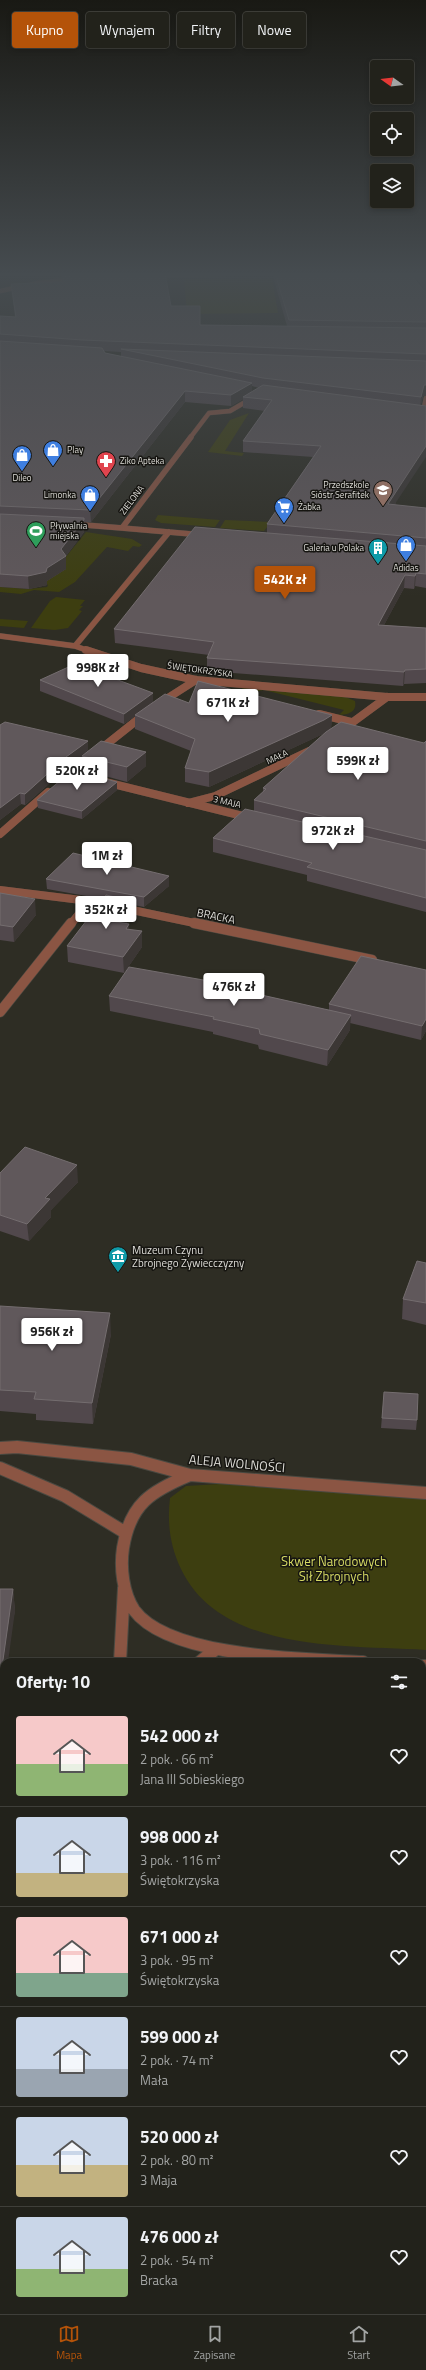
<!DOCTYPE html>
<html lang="pl">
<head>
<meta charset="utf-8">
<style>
	body { margin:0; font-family:"Titillium Web",sans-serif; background:#2e2f28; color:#f1f3f6; height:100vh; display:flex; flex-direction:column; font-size:15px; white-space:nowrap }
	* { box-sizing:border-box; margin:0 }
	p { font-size:13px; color:#a2a4a3 }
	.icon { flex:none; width:22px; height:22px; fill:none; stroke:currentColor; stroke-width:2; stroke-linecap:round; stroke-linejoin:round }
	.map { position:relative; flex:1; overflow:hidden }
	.details { position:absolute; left:0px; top:1658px; width:426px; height:656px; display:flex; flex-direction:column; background:#22221b; border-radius:12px 12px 0 0; box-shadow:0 2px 6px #0003,0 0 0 1px #3f3f3a }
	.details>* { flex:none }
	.hud { position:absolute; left:12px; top:12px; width:402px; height:36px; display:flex; gap:8px }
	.needle { width:26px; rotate:284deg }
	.tools { position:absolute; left:370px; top:60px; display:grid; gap:8px }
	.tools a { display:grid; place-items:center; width:44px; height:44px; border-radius:4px; background:#22221b; box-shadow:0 2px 6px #0003,0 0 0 1px #3f3f3a; font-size:20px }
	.price { position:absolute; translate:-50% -34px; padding:0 9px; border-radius:4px; background:#fff; color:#222; font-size:13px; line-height:26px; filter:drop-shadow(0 1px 2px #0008) }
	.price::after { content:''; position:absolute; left:50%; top:24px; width:12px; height:9px; margin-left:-6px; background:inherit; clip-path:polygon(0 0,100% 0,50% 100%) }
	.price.current { background:#b45309; color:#fff }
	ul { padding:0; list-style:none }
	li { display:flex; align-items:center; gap:12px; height:100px; padding:0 16px }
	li+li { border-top:1px solid #3f3f3a }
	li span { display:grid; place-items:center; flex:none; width:112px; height:80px; border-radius:4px; color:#555 }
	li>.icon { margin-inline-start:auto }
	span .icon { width:48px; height:48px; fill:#fffc; stroke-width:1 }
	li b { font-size:17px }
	h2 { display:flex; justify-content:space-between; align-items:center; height:48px; padding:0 16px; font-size:17px }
	.chip { padding:0 14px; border-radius:4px; background:#22221b; box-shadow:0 2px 6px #0003,0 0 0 1px #3f3f3a; font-size:14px; line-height:36px }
	.chip.current { background:#b45309; color:#fff }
	.tabs { display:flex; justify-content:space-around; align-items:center; height:56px; border-top:1px solid #3f3f3a; background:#22221b; font-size:11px; color:#a2a4a3 }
	.tabs a { display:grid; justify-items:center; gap:2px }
	.tabs .current { color:#b45309 }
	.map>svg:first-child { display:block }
	.green { fill:#3d3e10 }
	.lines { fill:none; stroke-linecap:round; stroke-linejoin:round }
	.minor-far5-casing { stroke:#4a4941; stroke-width:5 }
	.minor-far4-casing { stroke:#4a4941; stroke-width:6 }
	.minor-far3-casing { stroke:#4a4941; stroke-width:8 }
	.minor-far2-casing { stroke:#4a4941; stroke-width:11 }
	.minor-far1-casing { stroke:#4a4941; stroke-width:14 }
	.minor-casing { stroke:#4a4941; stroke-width:18 }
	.minor-far5 { stroke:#8b5543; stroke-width:4.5 }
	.minor-far4 { stroke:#8b5543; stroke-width:5.5 }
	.minor-far3 { stroke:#8b5543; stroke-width:8 }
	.minor-far2 { stroke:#8b5543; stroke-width:10 }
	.minor-far1 { stroke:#8b5543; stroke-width:12 }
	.minor { stroke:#8b5543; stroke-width:16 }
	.wall { fill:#51484c; fill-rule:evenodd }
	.shaded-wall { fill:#3c3735 }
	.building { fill:#60585b; stroke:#746d6f }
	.labels { text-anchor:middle; stroke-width:3; stroke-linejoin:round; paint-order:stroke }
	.far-poi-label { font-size:9px; fill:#dfded9; stroke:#161511; text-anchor:start }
	.far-street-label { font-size:9px; fill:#dfded9; stroke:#161511 }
	.street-label { font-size:11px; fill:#dfded9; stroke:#161511 }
	.poi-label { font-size:11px; fill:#dfded9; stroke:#161511; text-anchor:start }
	.near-street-label { font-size:13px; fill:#dfded9; stroke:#161511 }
	.near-park-label { font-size:13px; fill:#d5d963; stroke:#161511 }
</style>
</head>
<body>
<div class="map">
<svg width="426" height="2314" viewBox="0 0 426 2314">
	<rect width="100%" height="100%" fill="#2e2d24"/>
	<path class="green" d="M272,278L278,313L187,314L184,279Z
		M249,413L225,451L244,453L242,456L208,452L230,420Z
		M158,515L220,520L215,527L161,523L155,520Z
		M225,520L271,522L264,531L220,528Z
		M86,532L132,539L142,545L139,547L133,546L128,551L107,547L75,582L59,592L34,590L21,594L0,592V587L29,589L47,587L48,585L44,582C48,575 60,575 65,568L61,563Z
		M56,597L85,600L80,606H83L79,610L82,611L68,628L55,630L31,628L50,601Z
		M0,619L28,621L24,628L0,626Z
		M244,688L343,696L355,701C358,716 341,715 331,715L340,714L344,710L264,690L243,693L239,690Z
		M220,1484L426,1499V1650C346,1645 221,1653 181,1569C170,1546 167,1523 170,1498L186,1486Z"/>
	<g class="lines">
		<g class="minor-far5-casing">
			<path id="minor-far5" d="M152,275L272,273
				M0,291L38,283L74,279
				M423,412L426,398
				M190,438L209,413L230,411L254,397"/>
		</g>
		<g class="minor-far4-casing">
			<path id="minor-far4" d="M191,437L122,528L203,535
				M72,524L122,528
				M0,636L75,646L89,651
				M75,646L169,532"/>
		</g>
		<g class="minor-far3-casing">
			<path id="minor-far3" d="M86,650L141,668L196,680L387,697H426
				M160,703L196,680
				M319,714L351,722
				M338,733L387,697
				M63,779L146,713
				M105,782L251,818
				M188,803L215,796L309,751
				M0,834L48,792
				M0,890L89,901L199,924
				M71,924L89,901"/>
		</g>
		<g class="minor-far2-casing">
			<path id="minor-far2" d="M194,923L372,960
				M0,1012L71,923"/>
		</g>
		<g class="minor-far1-casing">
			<path id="minor-far1" d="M0,1448L17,1447L131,1459L190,1475L426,1493
				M0,1468L65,1496L126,1533
				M190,1475C151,1491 130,1504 123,1548C120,1568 123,1593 134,1610C169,1658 307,1659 363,1662
				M120,1662L124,1588
				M200,1662L216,1649
				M422,1666H426"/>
		</g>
		<g class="minor-casing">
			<path id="minor" d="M422,2280L426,2282"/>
		</g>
		<use href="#minor-far5" class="minor-far5"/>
		<use href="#minor-far4" class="minor-far4"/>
		<use href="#minor-far3" class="minor-far3"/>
		<use href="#minor-far2" class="minor-far2"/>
		<use href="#minor-far1" class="minor-far1"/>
		<use href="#minor" class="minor"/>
	</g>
	<path class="wall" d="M70,273H165L171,306L200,325L287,326L273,276V273H410L424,291H425L412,273H426V395L423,396L395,505L426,508V588L415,586L414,589L404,588L384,625L426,628V683L404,684L403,686L207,671V658L209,655L115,643L114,629L267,533V524L313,457L243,452V441L265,411L243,408V399L231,406L185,402L91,522H84V532L66,556V569L47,581V585L29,589L0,587V316L15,317L11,284L62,282V276H70ZM104,351L121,352V357L105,353ZM252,386L259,388L252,392Z
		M40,680L153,702L189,703L332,715L331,729L323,734L209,787L185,782V768L191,751L135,729V716L124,724L40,691Z
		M0,725L88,741V751L146,766L127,782L83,770L82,757L67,768L25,805L21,804L0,820Z
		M426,741V912L307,881V875L213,852V838L254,811V800L263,792V788L424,743Z
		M117,790L82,819L38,808L37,800Z
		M46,879L169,886L144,907L134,905V916L126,923L129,924V929L142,947L124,973L68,962L67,946L103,899L47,889Z
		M0,893L36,915L14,942L0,940Z
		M426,970V1031L421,1040L350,1023V1030L327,1066L259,1049L258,1045L213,1034V1032L110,1011L109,996L232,985V989L329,1010V1004Z
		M0,1173L78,1182L51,1210V1217L29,1241L0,1231Z
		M426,1263V1325L402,1319L403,1299Z
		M0,1306L111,1334L93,1424L36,1420V1414L0,1411Z
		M384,1392L417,1420L416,1430L381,1428Z
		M0,1589H13L15,1611L4,1662V1690H0Z
		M426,1811V1905L422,1906V1812Z
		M4,1953V2112H0V1954Z"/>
	<path class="shaded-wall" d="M70,273H118L70,276Z
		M252,383V394L243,397V399L231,406V395Z
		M424,385H426V395L423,396L420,408L421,397Z
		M185,391V402L91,522L90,510Z
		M426,446V457L387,516L388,504Z
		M84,520V532L66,556V569L47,581V585L29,589L28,576L47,568L61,549Z
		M416,573L415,586L414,589L415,576Z
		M405,575L404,588L377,638L378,625Z
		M405,670L404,684L403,686L404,672Z
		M153,693V703L135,715V716L124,724V714Z
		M332,715L331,729L323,734L209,787V772Z
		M88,741V752L67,768L25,805V794L66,757Z
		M146,752V766L127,782V767Z
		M117,782V790L82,819V811Z
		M20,793L21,804L0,820V808Z
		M169,876V886L144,907V897Z
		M35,899L36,915L14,942L13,927Z
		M134,901V916L111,936V921Z
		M129,924L130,940L126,929Z
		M142,931V947L124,973L123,957Z
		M351,1015L350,1030L327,1066L328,1050Z
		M426,1019V1031L421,1040L422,1026Z
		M77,1165L78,1182L51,1210V1217L29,1241L27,1224L45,1198Z
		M110,1313L111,1334L93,1424L92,1403Z
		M13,1589L15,1611L8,1662H4V1683L2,1667Z
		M265,2310H267L266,2314H264Z"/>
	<path class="building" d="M88,273H165L171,306H200V325L426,328V354L82,340L0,334V316L16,317L11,284L64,282L62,276H71V274Z
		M275,273H410L424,291H426V322L289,320Z
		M420,273H426V281Z
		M0,341L102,348L105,353L252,383L231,395L185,391L90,510L0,506Z
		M121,349L426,361V385H424L421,397L263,378Z
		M263,385L426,406V446L388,504L426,508V538L267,524L321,446L243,441L272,400L243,397Z
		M0,514L84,518V520L61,549L66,556L47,568L46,572L28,576L0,574Z
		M195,527L426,546V574L416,573L415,576L405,575L378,625L426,628V669L405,670L404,672L207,658L214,642L114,629Z
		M75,664L153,693L124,714L40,680Z
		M198,681L332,715L324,720L209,772L185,768L195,739L135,715L165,694L189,703Z
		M5,722L88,741L66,757L25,794L20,793L0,808V725Z
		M341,722L424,743L426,741V841L254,800L266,789L263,788L326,732Z
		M101,741L146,752L127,767L82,756Z
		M73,770L117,782L82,811L37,800Z
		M245,809L426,850V898L307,867L312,863L213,838Z
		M73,853L169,876L144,897L46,879Z
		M0,893L35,899L13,927L0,925Z
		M106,895L134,901L111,921L129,924L126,929L142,931L123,957L67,946Z
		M361,956L426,970V1019L422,1026L329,1004Z
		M129,967L232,985L230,988L351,1015L328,1050L260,1034L259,1029L213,1019L214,1017L109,996Z
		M25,1147L77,1165L45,1198L50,1199L27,1224L0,1215V1173Z
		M417,1261L426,1263V1303L403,1299Z
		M0,1306L110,1313L92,1403L34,1399L36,1392L0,1390Z
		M384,1392L418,1394L417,1420L382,1418Z
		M0,1589H13L2,1667H0Z
		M426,1811V1888H423L422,1882V1812Z
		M4,1953V2091H0V1954Z
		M0,2227L4,2228V2310H265L264,2314H0Z"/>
	<linearGradient id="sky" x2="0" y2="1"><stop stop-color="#191914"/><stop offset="0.46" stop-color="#464c50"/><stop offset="1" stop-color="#464c50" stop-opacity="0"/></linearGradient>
	<rect width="426" height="597" fill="url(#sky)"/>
	<defs>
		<g id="shop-pin" transform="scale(1)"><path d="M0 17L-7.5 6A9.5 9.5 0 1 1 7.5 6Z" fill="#3f7fe0" stroke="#161511"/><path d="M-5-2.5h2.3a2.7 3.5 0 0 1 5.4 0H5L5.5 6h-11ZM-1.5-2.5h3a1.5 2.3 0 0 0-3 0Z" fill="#fff"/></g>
		<g id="pharmacy-pin" transform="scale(1)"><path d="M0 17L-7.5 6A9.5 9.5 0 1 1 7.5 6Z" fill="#e0444e" stroke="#161511"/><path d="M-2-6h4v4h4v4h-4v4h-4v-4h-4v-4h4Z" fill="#fff"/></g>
		<g id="school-pin" transform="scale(1)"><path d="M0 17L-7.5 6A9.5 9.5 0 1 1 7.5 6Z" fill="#8d6e63" stroke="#161511"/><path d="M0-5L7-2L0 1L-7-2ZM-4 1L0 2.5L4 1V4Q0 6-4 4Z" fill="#fff"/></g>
		<g id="supermarket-pin" transform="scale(1)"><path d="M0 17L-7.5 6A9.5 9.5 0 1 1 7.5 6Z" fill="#3f7fe0" stroke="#161511"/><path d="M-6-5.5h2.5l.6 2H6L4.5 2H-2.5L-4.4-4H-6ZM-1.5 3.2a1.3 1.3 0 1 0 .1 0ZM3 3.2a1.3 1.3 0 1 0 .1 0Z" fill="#fff"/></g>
		<g id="stadium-pin" transform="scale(1)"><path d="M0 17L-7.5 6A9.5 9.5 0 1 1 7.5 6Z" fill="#2e9e5b" stroke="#161511"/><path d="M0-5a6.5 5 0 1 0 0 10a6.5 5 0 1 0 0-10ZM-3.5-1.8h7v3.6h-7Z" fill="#fff"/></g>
		<g id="building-pin" transform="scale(1)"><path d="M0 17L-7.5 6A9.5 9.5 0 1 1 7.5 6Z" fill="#0f9aa8" stroke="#161511"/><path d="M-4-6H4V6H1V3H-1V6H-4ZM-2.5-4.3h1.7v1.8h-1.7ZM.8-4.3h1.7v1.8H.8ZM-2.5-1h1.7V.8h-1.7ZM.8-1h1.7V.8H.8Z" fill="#fff"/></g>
		<g id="museum-pin" transform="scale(1)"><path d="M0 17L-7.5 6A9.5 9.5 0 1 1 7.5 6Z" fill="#0f9aa8" stroke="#161511"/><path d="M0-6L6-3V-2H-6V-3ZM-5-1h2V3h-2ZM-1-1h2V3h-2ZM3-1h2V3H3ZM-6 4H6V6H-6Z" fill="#fff"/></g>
	</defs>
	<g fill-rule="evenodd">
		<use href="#shop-pin" x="53" y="450"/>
		<use href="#shop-pin" x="22" y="455"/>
		<use href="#pharmacy-pin" x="106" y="461"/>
		<use href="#school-pin" x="383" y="490"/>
		<use href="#shop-pin" x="90" y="495"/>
		<use href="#supermarket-pin" x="284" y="507"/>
		<use href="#stadium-pin" x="36" y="531"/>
		<use href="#shop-pin" x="406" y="545"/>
		<use href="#building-pin" x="378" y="548"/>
		<use href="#museum-pin" x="118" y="1256"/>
	</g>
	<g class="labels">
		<g class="far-poi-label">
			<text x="67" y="453">Play</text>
			<text x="120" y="464">Ziko Apteka</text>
			<text x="22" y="481" text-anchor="middle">Dileo</text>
			<text x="369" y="488" text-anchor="end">Przedszkole<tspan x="369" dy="10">Sióstr Serafitek</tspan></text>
			<text x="76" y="498" text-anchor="end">Limonka</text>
			<text x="298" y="510">Żabka</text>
			<text x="50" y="529">Pływalnia<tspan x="50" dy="10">miejska</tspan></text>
			<text x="364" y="551" text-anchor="end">Galeria u Polaka</text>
			<text x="406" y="571" text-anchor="middle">Adidas</text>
		</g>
		<g class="far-street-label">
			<text transform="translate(132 500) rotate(-53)" y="3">ZIELONA</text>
			<text transform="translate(200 670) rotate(8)" y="3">ŚWIĘTOKRZYSKA</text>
			<text transform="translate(277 757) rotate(-25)" y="3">MAŁA</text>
			<text transform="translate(227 802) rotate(13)" y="3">3 MAJA</text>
		</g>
		<g class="street-label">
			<text transform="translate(216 916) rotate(12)" y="4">BRACKA</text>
		</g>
		<g class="poi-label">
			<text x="132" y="1254">Muzeum Czynu<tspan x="132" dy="13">Zbrojnego Żywiecczyzny</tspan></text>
		</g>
		<g class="near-street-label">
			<text transform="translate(237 1463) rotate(5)" y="5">ALEJA WOLNOŚCI</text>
		</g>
		<g class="near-park-label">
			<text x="334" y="1566">Skwer Narodowych<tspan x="334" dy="15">Sił Zbrojnych</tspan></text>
		</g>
	</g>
</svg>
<div class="tools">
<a><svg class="needle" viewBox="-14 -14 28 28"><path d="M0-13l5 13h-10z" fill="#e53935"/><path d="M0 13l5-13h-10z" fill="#a2a4a3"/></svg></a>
<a><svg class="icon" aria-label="locate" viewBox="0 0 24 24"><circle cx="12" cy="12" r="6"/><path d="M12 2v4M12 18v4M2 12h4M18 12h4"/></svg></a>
<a><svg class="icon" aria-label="layers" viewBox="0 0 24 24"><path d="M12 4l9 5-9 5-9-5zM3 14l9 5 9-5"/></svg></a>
</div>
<b class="price current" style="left:285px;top:600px">542K zł</b>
<b class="price" style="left:98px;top:688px">998K zł</b>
<b class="price" style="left:228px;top:723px">671K zł</b>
<b class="price" style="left:358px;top:781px">599K zł</b>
<b class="price" style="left:77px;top:791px">520K zł</b>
<b class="price" style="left:333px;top:851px">972K zł</b>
<b class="price" style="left:107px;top:876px">1M zł</b>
<b class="price" style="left:106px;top:930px">352K zł</b>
<b class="price" style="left:234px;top:1007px">476K zł</b>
<b class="price" style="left:52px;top:1352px">956K zł</b>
<div class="hud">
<a class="chip current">Kupno</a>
<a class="chip">Wynajem</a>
<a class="chip">Filtry</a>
<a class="chip">Nowe</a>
</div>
<section class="details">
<h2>Oferty: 10<svg class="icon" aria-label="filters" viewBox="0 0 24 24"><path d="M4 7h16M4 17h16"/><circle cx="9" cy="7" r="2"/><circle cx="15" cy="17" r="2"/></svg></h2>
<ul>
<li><span style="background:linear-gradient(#f6c9c9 60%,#8fb573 0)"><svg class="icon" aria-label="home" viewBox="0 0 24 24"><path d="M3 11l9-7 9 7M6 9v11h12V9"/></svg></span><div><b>542 000 zł</b><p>2 pok. · 66 m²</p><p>Jana III Sobieskiego</p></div><svg class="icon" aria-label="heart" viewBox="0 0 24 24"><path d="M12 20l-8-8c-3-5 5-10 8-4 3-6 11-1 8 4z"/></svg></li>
<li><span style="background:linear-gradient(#c9d6e8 70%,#c2b280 0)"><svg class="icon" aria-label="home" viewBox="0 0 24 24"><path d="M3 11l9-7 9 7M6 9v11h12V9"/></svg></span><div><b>998 000 zł</b><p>3 pok. · 116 m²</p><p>Świętokrzyska</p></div><svg class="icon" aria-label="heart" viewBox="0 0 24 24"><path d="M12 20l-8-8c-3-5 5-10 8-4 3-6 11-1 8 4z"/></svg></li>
<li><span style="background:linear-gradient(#f6c9c9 70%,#7fa58c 0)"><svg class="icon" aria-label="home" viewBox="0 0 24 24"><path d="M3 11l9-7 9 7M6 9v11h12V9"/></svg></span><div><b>671 000 zł</b><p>3 pok. · 95 m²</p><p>Świętokrzyska</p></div><svg class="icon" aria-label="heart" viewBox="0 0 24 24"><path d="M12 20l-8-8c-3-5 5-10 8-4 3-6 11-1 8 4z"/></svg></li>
<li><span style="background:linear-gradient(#c9d6e8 65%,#9aa5b1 0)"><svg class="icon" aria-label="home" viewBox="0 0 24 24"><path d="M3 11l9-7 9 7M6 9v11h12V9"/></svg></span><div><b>599 000 zł</b><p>2 pok. · 74 m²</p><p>Mała</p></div><svg class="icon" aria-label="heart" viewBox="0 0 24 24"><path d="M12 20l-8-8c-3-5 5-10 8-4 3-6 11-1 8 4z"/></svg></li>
<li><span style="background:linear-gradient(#c9d6e8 60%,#c2b280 0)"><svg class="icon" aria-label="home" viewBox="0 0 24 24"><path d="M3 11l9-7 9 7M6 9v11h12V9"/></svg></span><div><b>520 000 zł</b><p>2 pok. · 80 m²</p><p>3 Maja</p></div><svg class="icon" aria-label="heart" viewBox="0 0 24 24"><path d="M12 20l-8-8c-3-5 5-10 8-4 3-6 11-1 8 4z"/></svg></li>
<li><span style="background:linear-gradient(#c9d6e8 65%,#8fb573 0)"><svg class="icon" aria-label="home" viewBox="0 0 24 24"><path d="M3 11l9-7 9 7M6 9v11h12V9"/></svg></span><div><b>476 000 zł</b><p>2 pok. · 54 m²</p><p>Bracka</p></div><svg class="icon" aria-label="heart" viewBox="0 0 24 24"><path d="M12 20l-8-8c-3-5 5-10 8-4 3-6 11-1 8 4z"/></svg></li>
</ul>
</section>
</div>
<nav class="tabs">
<a class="current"><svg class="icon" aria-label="map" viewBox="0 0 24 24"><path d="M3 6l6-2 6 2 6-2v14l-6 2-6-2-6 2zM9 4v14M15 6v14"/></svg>Mapa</a>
<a><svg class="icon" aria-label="saved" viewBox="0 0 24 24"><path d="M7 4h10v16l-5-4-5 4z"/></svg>Zapisane</a>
<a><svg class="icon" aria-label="home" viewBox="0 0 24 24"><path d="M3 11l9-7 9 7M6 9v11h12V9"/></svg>Start</a>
</nav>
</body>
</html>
